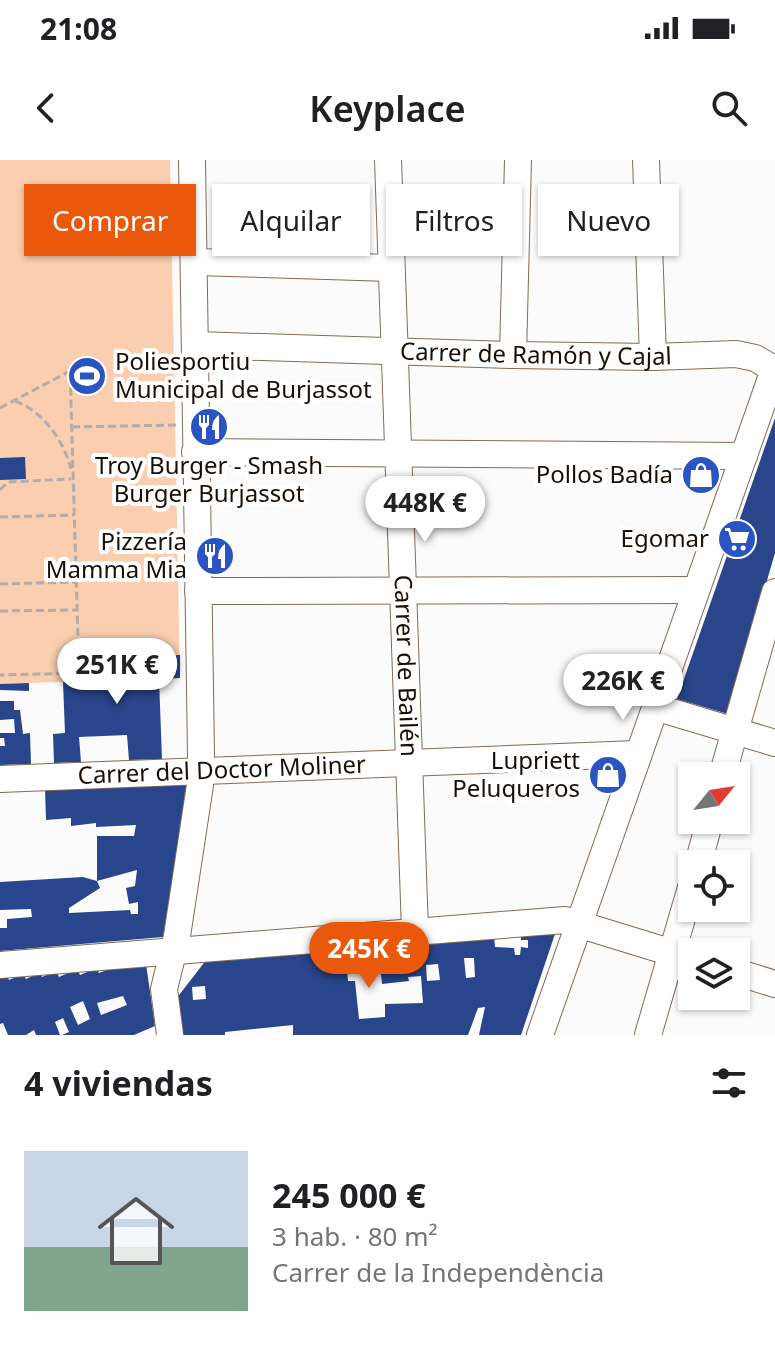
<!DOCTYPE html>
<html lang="es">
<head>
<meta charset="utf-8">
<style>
	body { margin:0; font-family:"Noto Sans",sans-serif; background:#f2f2f2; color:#202124; height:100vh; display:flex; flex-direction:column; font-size:30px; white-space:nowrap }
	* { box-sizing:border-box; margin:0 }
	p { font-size:26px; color:#757577 }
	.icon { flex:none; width:44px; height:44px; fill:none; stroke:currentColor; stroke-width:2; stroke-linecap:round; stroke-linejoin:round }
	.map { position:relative; height:875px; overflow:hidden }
	.details { display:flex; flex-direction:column; background:#fff; flex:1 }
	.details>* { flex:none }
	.guide { position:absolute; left:24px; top:24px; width:728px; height:72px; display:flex; gap:16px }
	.needle { width:52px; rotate:60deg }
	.controls { position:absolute; left:678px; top:602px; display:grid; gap:16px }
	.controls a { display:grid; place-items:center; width:72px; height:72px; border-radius:0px; background:#fff; box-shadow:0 2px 6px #0004; font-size:40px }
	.price { position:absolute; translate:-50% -68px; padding:0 18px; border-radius:28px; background:#fff; color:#222; font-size:26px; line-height:52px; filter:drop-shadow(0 2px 4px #0008) }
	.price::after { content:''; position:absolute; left:50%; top:48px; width:24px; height:18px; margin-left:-12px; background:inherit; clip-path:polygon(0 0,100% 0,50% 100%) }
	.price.on { background:#ea580c; color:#fff }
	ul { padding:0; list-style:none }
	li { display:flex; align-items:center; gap:24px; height:200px; padding:0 24px }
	li span { display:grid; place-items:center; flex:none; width:224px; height:160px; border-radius:0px; color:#555 }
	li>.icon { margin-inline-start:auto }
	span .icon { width:96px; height:96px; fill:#fffc; stroke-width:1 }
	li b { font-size:34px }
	h2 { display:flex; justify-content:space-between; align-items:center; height:96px; padding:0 24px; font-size:34px }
	.chip { padding:0 28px; border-radius:0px; background:#fff; box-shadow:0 2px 6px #0004; font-size:28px; line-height:72px }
	.chip.on { background:#ea580c; color:#fff }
	.status { display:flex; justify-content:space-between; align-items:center; height:56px; padding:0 40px; background:#fff; direction:ltr }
	.status svg { height:22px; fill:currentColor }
	header { display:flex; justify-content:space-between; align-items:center; height:104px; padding:0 24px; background:#fff; font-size:36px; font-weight:600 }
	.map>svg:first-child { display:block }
	.green { fill:#faceaf }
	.building { fill:#29458b; fill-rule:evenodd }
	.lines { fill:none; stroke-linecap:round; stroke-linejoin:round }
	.minor-casing { stroke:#866954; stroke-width:28 }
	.path { stroke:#b1adaa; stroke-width:3; stroke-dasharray:8 4; stroke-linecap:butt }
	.minor { stroke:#fff; stroke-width:26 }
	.labels { text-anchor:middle; stroke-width:8; stroke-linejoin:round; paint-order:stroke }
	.street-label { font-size:24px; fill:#1a0f07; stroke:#fff }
	.poi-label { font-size:24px; fill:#1a0f07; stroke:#fff; text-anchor:end }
</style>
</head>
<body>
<div class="status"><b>21:08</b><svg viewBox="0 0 49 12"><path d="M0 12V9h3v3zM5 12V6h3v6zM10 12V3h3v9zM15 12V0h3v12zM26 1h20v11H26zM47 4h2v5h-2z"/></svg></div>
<header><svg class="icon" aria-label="back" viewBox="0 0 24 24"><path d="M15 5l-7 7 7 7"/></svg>Keyplace<svg class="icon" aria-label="search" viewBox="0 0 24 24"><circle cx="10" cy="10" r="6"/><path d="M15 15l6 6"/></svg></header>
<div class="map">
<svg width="775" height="875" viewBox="0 0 775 875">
	<rect width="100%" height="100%" fill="#fbfbfb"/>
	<path class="green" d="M0,0H170L180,518L0,524Z"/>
	<path class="building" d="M775,258V393L728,554L677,539Z
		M25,297L26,319L0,320V298Z
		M180,495V518L159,519L162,599L129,600L127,575L79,577L81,602L54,603L53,574L65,573L63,522L90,521L89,498Z
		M29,523V531L0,530V524Z
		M0,541H14V550H20L23,574L30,573L31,604L0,605V586H5L4,578H0V573H15L14,559L0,560Z
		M188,623L163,777L0,791V768H7V759L32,757L31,749L0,750V722L83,717L97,721L100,728L69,748V753L130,750L131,754H138V742L129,744L126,728L135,726L137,710L97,721V676H134L136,665L96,667V663L71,666V658L46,660L45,628Z
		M556,771L521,875H479L485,847L478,848L468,875H293V865L225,872V875H181L176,839L207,799L353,787L355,809H347L348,821H355L359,859L385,857V844L423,843L421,816L408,817L409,821L382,824L378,785L494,776L495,787L514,788L515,795H520L521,787L528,788V780H521V774ZM464,798H474L475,817L466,818ZM438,804L440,820L427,821L426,805ZM205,826L206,839L193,840L192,827Z
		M146,804L155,866L134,875H62L69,872L63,858L55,862L60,875H36L34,870L26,875H8L3,863L0,864V818L7,815L9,820L23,814L26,819L40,812L42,817L56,811L59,817L77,809L80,815L97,808L99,813L117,806ZM123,836L127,845L101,855L97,843ZM83,841L90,859L78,865L70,847Z"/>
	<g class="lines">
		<g class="minor-casing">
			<g id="minor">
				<path id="s1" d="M388,0L415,771"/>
				<path d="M646,0L653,197"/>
				<path d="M195,102L391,108"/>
				<path id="s2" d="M196,185L513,195L653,197L736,194L755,198L774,209"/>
				<path d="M513,195L518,0"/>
				<path d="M195,292L744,296"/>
				<path d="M198,431L696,430"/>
				<path d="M655,547L775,583"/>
				<path d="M722,616L775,432"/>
				<path id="s3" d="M0,619L637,594"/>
				<path d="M698,704L710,660"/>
				<path d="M0,805L565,760L692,799"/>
				<path d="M736,812L775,824"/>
				<path d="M170,875L164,829L177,776L200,625L201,595L192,0"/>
				<path d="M540,875L775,207"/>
				<path d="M648,875L692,724"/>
			</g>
		</g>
		<path class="path" d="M15,241C43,251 64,281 71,309
			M0,248L70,211L79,513L0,515
			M72,267L176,265
			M0,330L8,322L71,319
			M0,357L74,355
			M0,424L76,422
			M0,451L77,450"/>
		<use href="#minor" class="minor"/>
	</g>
	<defs>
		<g id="stadium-disc" transform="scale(2)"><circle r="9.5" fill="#2b54c3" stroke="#fff"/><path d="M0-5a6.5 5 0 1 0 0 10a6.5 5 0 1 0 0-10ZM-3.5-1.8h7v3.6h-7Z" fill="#fff"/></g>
		<g id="restaurant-disc" transform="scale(2)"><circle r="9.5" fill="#2b54c3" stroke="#fff"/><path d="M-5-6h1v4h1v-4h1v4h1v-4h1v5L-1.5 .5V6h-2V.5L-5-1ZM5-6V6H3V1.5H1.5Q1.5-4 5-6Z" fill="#fff"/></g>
		<g id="shop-disc" transform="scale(2)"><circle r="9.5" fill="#2b54c3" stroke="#fff"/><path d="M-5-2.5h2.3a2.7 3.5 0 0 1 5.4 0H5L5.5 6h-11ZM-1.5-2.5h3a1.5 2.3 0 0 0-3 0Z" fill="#fff"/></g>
		<g id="supermarket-disc" transform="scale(2)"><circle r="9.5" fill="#2b54c3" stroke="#fff"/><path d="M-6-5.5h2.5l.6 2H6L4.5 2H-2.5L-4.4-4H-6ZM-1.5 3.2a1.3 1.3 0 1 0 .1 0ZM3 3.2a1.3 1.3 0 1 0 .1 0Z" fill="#fff"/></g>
	</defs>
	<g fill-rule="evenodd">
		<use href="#stadium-disc" x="87" y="216"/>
		<use href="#restaurant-disc" x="209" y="267"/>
		<use href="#shop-disc" x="701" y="315"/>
		<use href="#supermarket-disc" x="737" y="379"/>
		<use href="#restaurant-disc" x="215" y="396"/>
		<use href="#shop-disc" x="608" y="615"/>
	</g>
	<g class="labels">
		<g class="street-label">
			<text dy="8" stroke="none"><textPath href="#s2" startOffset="340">Carrer de Ramón y Cajal</textPath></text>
			<text dy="8" stroke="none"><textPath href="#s1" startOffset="506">Carrer de Bailén</textPath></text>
			<text dy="8" stroke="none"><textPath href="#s3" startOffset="222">Carrer del Doctor Moliner</textPath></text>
		</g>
		<g class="poi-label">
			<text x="115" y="210" text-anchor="start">Poliesportiu<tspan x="115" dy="28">Municipal de Burjassot</tspan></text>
			<text x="209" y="314" text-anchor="middle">Troy Burger - Smash<tspan x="209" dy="28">Burger Burjassot</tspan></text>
			<text x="673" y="323">Pollos Badía</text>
			<text x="709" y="387">Egomar</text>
			<text x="187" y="390">Pizzería<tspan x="187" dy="28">Mamma Mia</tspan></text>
			<text x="580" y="609">Lupriett<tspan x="580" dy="28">Peluqueros</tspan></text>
		</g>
	</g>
</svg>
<div class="controls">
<a><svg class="needle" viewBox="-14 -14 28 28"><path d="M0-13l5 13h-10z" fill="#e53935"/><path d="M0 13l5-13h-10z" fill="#757577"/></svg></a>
<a><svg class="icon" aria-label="locate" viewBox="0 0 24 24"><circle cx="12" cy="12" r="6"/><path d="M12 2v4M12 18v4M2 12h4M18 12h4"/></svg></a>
<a><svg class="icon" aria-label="layers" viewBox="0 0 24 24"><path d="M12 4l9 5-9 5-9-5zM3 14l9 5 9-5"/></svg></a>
</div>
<b class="price" style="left:425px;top:384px">448K €</b>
<b class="price" style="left:117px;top:546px">251K €</b>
<b class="price" style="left:623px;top:562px">226K €</b>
<b class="price on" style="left:369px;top:830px">245K €</b>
<div class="guide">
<a class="chip on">Comprar</a>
<a class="chip">Alquilar</a>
<a class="chip">Filtros</a>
<a class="chip">Nuevo</a>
</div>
</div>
<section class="details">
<h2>4 viviendas<svg class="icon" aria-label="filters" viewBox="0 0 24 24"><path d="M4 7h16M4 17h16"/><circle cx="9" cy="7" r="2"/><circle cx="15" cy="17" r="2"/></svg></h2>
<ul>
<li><span style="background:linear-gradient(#c9d6e8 60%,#7fa58c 0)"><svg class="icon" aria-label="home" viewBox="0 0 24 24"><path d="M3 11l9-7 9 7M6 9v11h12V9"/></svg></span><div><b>245 000 €</b><p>3 hab. · 80 m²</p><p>Carrer de la Independència</p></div></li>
</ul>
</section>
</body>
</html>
